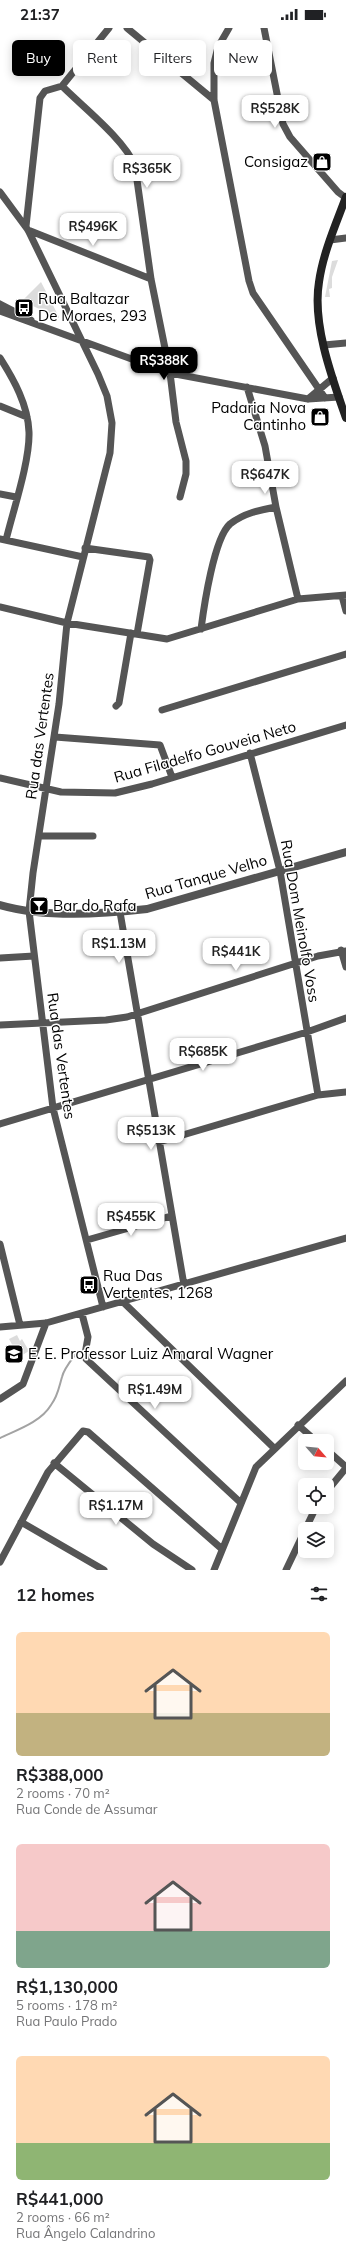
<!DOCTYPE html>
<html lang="en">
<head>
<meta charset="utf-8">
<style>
	body { margin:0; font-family:Mulish,sans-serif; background:#f6f6f6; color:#202124; height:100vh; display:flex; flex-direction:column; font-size:15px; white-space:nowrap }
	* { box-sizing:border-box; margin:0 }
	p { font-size:13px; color:#757577 }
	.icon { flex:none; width:22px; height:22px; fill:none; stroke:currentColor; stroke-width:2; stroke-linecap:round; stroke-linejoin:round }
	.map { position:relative; height:1542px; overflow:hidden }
	.details { display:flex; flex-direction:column; background:#fff; flex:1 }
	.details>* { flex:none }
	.top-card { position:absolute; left:12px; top:12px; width:322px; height:36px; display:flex; gap:8px }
	.needle { width:26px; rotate:117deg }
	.buttons { position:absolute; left:298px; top:1406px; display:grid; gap:8px }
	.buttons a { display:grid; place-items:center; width:36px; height:36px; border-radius:6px; background:#fff; box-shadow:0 2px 10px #0003; font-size:20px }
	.price { position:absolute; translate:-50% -34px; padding:0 9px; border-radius:8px; background:#fff; color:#222; font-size:13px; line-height:26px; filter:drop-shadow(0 1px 2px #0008) }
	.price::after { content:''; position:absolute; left:50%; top:24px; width:12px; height:9px; margin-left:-6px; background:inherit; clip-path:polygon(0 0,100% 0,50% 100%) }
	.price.on { background:#000; color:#fff }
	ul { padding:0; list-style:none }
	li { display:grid; align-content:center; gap:8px; height:212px; padding:0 16px }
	li span { display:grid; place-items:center; height:124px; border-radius:6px; color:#555 }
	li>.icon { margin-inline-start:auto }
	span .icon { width:72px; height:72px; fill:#fffc; stroke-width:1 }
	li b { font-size:17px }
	h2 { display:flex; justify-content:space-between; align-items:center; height:48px; padding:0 16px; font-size:17px }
	.chip { padding:0 14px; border-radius:6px; background:#fff; box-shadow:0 2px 10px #0003; font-size:14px; line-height:36px }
	.chip.on { background:#000; color:#fff }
	.status { display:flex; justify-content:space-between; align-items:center; height:28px; padding:0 20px; background:#fff; direction:ltr }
	.status svg { height:11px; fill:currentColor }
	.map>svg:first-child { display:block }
	.green { fill:#dcdcdc }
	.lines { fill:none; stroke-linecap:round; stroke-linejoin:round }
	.stream { stroke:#a3a3a3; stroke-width:2 }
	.minor { stroke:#555; stroke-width:7 }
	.tertiary { stroke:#555; stroke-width:8 }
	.secondary { stroke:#222; stroke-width:8 }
	.labels { text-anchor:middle; stroke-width:3; stroke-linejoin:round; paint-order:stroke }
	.poi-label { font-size:15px; fill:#000; stroke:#fff; text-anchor:start }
	.street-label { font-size:15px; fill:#000; stroke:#fff }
</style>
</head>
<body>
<div class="status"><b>21:37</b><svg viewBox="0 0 49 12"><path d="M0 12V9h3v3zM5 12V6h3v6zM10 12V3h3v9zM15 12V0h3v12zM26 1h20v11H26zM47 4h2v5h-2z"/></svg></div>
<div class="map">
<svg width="346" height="1542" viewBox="0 0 346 1542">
	<rect width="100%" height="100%" fill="#fff"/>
	<path class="green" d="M338,232L332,249V260L329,261L330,269H325L332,233Z
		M41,254L59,289V290L22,273Z
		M17,1307L20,1313L22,1311L29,1323L19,1329L9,1311Z"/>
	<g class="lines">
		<path class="stream" d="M0,1410C17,1402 41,1394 51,1377C58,1368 59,1359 62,1349C64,1340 73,1330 78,1323"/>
		<path class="minor" d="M127,0L214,72
			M229,0L218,19L214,35V72L249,253L253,265L325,370
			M264,0L283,96L290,109L338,164L346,170
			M62,58L109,0
			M0,164L28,202L98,346L107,368L112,395L110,425L67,595L59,676L33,845L29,883L53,1080L103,1279
			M26,198L40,70L45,63L62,58C83,79 125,112 135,138L151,251L170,345L176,394L186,433V446L180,469
			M28,202L151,251
			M330,212L346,210
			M0,276L31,292
			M0,283L170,345L308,371L339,369
			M324,317L346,315
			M0,330C14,352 28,377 29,404C30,433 13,483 6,512
			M247,359L265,418L276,479L298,571
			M308,371L333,350
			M0,378L27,389
			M0,466L16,469
			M0,511L83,529
			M85,520L149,529L150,532L137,606
			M342,568L346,583
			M0,579L67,595L167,611L298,571L346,567
			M201,601C204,578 214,510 230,496C244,485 260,482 276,479
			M116,678L119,675L131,605
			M162,682L346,626
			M55,709L160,717L172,749
			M250,725L280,843L318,1067
			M0,750L61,764L115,765L152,756L346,697
			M39,808H93
			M120,884L184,1257
			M341,922L346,939
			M0,930L34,928
			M0,997L106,992L127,989L318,928L346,923
			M0,1096L307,1004L346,990
			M159,1114L318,1067L346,1064
			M87,1212L171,1188
			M0,1216L20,1297
			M123,1274L274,1420
			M82,1286L88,1309L85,1326L86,1331L241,1475
			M0,1299L46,1295L346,1210
			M0,1371L23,1356L46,1295
			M298,1397L316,1413
			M327,1422L346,1439
			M54,1435L153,1516L192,1542
			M327,1463L346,1440
			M21,1494L104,1542
			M0,1534L48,1444L83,1403L88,1404L222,1521
			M214,1542L256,1439L346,1353
			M286,1542L316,1479"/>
		<path class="tertiary" d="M0,877C45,890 102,886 147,881L346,824"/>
		<path class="secondary" d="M346,169C336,196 323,225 319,254C312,296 332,350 346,390"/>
	</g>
	<defs>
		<g id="shop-square" transform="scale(1)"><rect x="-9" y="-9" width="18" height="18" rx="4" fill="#000" stroke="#fff"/><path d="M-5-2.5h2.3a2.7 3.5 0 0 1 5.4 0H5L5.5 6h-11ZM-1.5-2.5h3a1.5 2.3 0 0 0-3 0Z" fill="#fff"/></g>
		<g id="bus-square" transform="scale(1)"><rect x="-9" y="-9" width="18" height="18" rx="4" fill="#000" stroke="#fff"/><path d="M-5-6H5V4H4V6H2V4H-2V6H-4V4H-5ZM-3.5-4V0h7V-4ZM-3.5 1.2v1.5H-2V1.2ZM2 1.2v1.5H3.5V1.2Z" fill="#fff"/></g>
		<g id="bar-square" transform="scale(1)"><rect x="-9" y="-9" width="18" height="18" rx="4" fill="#000" stroke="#fff"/><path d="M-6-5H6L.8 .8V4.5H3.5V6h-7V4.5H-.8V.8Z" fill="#fff"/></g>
		<g id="school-square" transform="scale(1)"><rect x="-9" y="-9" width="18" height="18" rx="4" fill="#000" stroke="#fff"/><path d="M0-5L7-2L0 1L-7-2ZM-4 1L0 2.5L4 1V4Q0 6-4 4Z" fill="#fff"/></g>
	</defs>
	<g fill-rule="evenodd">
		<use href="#shop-square" x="322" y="134"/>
		<use href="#bus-square" x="24" y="280"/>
		<use href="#shop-square" x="320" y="389"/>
		<use href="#bar-square" x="39" y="878"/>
		<use href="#bus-square" x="89" y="1257"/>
		<use href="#school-square" x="14" y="1326"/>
	</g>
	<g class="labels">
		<g class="poi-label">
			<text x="308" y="139" text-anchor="end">Consigaz</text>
			<text x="38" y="276">Rua Baltazar<tspan x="38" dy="17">De Moraes, 293</tspan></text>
			<text x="306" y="385" text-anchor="end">Padaria Nova<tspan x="306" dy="17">Cantinho</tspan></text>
			<text x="53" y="883">Bar do Rafa</text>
			<text x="103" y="1253">Rua Das<tspan x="103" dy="17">Vertentes, 1268</tspan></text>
			<text x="28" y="1331">E. E. Professor Luiz Amaral Wagner</text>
		</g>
		<g class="street-label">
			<text transform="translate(40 708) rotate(-82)" y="5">Rua das Vertentes</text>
			<text transform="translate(205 724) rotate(-16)" y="5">Rua Filadelfo Gouveia Neto</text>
			<text transform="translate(206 849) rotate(-16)" y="5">Rua Tanque Velho</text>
			<text transform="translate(300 893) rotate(80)" y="5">Rua Dom Meinolfo Voss</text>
			<text transform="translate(61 1028) rotate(82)" y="5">Rua das Vertentes</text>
		</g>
	</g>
</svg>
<div class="buttons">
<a><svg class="needle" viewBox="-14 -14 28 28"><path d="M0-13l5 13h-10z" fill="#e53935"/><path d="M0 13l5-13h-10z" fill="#757577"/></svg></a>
<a><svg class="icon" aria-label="locate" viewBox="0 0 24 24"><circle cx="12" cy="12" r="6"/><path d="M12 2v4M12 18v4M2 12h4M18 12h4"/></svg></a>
<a><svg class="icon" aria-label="layers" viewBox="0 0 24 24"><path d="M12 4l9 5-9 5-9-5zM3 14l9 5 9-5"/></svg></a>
</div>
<b class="price" style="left:275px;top:101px">R$528K</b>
<b class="price" style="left:147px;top:161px">R$365K</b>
<b class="price" style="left:93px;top:219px">R$496K</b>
<b class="price on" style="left:164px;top:353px">R$388K</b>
<b class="price" style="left:265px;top:467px">R$647K</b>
<b class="price" style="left:119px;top:936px">R$1.13M</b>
<b class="price" style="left:236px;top:944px">R$441K</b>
<b class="price" style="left:203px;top:1044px">R$685K</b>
<b class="price" style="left:151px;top:1123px">R$513K</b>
<b class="price" style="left:131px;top:1209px">R$455K</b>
<b class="price" style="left:155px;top:1382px">R$1.49M</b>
<b class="price" style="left:116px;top:1498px">R$1.17M</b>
<div class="top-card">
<a class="chip on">Buy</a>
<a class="chip">Rent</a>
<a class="chip">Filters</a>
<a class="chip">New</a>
</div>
</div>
<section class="details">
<h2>12 homes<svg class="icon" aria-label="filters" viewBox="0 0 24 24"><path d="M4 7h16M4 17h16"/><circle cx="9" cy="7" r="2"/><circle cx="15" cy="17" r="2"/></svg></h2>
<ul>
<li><span style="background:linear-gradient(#ffd9b3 65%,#c2b280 0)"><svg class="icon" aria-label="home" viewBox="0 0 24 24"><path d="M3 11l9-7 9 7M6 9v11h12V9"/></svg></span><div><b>R$388,000</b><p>2 rooms · 70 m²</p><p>Rua Conde de Assumar</p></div></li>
<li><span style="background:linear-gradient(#f6c9c9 70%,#7fa58c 0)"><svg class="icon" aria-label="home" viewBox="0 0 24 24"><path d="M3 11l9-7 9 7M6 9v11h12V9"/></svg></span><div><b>R$1,130,000</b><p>5 rooms · 178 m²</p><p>Rua Paulo Prado</p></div></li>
<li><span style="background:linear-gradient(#ffd9b3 70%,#8fb573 0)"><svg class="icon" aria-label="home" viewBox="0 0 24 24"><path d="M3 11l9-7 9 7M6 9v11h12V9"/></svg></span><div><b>R$441,000</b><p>2 rooms · 66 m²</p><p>Rua Ângelo Calandrino</p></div></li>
</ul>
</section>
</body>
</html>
